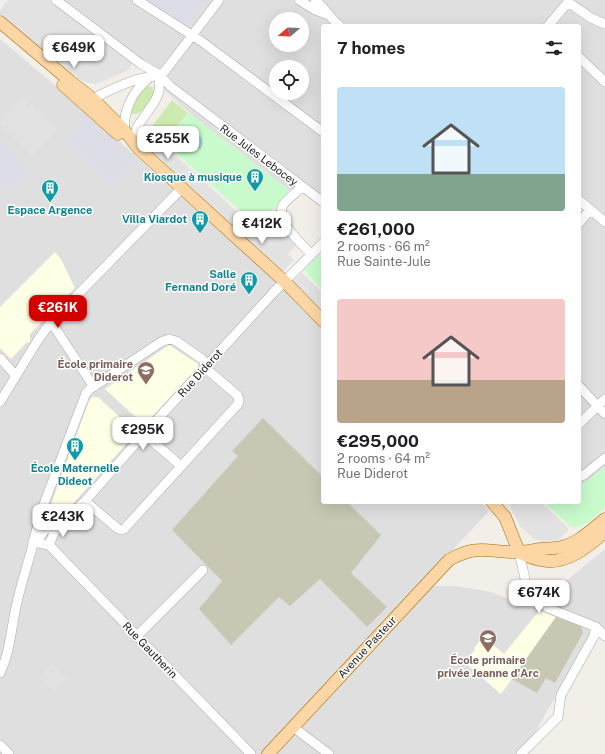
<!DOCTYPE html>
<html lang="en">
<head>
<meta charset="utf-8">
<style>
	body { margin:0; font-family:"Public Sans",sans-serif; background:#f6f6f6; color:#202124; height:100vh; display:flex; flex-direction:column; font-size:15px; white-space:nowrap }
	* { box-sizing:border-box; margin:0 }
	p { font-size:13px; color:#757577 }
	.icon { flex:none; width:22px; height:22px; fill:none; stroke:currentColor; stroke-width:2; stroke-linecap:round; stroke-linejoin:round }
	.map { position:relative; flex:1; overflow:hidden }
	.side { position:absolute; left:321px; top:24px; width:260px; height:480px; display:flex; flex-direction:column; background:#fff; border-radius:4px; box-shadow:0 4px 16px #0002 }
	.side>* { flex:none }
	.needle { width:26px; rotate:251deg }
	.fabs { position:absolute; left:269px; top:12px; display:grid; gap:8px }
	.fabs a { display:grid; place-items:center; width:40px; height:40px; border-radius:50%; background:#fff; box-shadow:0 4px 16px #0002; font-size:20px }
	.price { position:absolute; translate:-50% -34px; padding:0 9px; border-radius:8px; background:#fff; color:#222; font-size:13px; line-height:26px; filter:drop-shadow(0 1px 2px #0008) }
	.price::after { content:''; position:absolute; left:50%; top:24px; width:12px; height:9px; margin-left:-6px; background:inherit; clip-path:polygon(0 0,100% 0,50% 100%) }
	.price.selected { background:#d40000; color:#fff }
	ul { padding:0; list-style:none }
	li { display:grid; align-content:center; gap:8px; height:212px; padding:0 16px }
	li span { display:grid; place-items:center; height:124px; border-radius:4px; color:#555 }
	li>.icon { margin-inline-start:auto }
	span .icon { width:72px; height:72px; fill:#fffc; stroke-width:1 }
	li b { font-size:17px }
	h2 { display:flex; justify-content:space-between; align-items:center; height:48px; padding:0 16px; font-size:17px }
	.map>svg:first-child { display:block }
	.residential { fill:#e0dfdf; fill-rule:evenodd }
	.education { fill:#ffffe5 }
	.construction { fill:#c7c7b4 }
	.grass { fill:#cdebb0 }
	.park { fill:#c8facc }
	.parking { fill:#e2e2e2 }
	.plaza { fill:#dddde8 }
	.water { fill:#aad3df }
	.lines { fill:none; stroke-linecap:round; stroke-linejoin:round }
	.minor-casing { stroke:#a9a9a9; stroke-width:10 }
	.major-casing { stroke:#a06b00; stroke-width:13 }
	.minor { stroke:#fff; stroke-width:9 }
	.major { stroke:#fcd6a4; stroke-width:12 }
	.labels { text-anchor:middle; stroke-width:3; stroke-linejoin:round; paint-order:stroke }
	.street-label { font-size:11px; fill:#222; stroke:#fff }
	.culture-label { font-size:11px; font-weight:bold; fill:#0d838f; stroke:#fff; text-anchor:end }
	.education-label { font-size:11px; font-weight:bold; fill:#785e54; stroke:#fff; text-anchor:end }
</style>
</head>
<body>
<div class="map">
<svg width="605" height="754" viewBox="0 0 605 754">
	<rect width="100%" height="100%" fill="#f2efe9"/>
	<path class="residential" d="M53,0H605V466L585,483L579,485V26H323V208L304,194L289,190L189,113L133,61ZM276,19H302V45H276ZM276,67H302V93H276Z
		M0,39L82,108L282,287L323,329V502H481L489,511L419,586H457L491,592L533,608L605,549V642L596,634L594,633L550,706L523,754H0Z"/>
	<path class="education" d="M55,252L61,259L75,288L30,334V342L26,343L11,359L0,348V307Z
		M169,345L198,364V367L146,423H142L105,389Z
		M92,397H96L99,398L135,431V434L69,508L63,513L56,515L50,511V507L89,401Z
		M539,611L556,617L501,694L464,662L475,650L474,648L484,636L504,654Z"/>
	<path class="construction" d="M263,418L323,477V502H347L381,535L351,573L387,607L367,627L320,579L290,606L279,597L231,645L199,609L222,581L172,530L238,456L232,451Z
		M556,617L581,626L583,633L555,683L546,678L537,693L512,679Z"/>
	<path class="grass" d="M148,86L153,87C156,98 144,116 132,114L130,110L139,92Z
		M172,100L188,113L164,142L150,129Z"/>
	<path class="park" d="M189,113L289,190L287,195L260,222L257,224L253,222L164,142Z
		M320,255L323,256V290L305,271V269Z
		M605,466V508C595,516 583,531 570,526L544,502H579V485L586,482Z"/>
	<path class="parking" d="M8,0H53L133,61L129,70L96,84L88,83L81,80L0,16V10Z
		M179,95L279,172L274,174L173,97Z
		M24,97L29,102L26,106L27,107L31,103L37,109L33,113L34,114L38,110L44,116L40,120L42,121L45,117L51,123L48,127H49L52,124L58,130L33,156L27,151L30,147L28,146L25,149L20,144L23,140L21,139L18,142L13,137L16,133L15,132L11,135L5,130L9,126L7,125L4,128L0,125V121L2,119L0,118L6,112L7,113Z
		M156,137L262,235L280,219L297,244L288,254L294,260L283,271L148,148Z
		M302,273L323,293V313L293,282Z
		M514,502H541L569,529L558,540L543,541L534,539L520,526L510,506Z
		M52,664L67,678L54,692L39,678Z"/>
	<path class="plaza" d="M146,0H207L187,27Z
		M88,114L95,120L93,122L96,124V127L104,134L107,131L121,143L118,147L128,156L132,153L139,161L114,186L65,139Z
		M0,140L30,168L9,191L0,183Z"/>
	<path class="water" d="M187,126L202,138L203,144L200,149H193L178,136Z"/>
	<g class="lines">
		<g class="minor-casing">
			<path id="minor" d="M56,0L141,64L160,75L170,86L323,202
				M137,0L201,41L323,132
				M299,0L315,10L329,15
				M315,0C325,7 330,19 340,26
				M548,26L568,2L591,18L605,24
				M579,57L605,82
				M93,99C107,91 123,84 138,79C148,76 157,78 165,71L219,0
				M125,133C122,113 132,91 149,78
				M138,146C136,139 135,134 137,127L155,101L159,92L160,75
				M302,187C296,193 285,200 282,207C277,223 302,244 311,254
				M579,200L605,222
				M579,223L590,210
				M51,322L94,387
				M0,358L16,376
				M579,386L605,414
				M0,402L38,340L51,322L181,189
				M579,424L605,399
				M144,434L181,466
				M579,477L584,475L605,458
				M43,509L49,518L62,522
				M33,542L49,545L251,754
				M35,543L44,531L49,528L62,522L85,501L144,434L274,292L323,243
				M49,545L54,533L62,522
				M519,552L526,583L530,590L548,608L596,627L605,636
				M136,637L203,570
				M0,673C10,652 11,630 16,607C20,587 27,567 32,548L33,542L44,504L86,393L90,389L161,342L169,339L176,341L202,359L207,365L209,371L238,396L239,401L238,404L124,529L121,530L117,528L85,501
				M293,727L329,754
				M0,745L9,754
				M521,754L558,717L561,695L594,636L596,627"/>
		</g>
		<g class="major-casing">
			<path id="major" d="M0,22L70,81L93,99L124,130L139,149L284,281L323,321
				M63,85L118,134
				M492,502L505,517L519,552
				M520,553C526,555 534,559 541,560C565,566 588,547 605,532
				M268,754L449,560C478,543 489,553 518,552C525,552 533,550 540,549C547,548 554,549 561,547C579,543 592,529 605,519"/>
		</g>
		<use href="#minor" class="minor"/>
		<use href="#major" class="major"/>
	</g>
	<defs>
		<g id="building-pin" transform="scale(0.9)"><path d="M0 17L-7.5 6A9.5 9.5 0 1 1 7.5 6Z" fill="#0f9aa8" stroke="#fff"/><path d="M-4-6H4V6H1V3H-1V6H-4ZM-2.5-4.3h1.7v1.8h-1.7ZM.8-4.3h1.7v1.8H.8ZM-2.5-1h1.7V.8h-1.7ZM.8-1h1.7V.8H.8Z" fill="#fff"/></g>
		<g id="school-pin" transform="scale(0.9)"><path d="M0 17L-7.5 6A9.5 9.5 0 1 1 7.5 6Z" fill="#8d6e63" stroke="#fff"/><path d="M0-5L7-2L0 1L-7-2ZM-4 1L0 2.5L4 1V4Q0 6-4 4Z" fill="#fff"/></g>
	</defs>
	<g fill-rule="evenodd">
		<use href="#building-pin" x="255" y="177"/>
		<use href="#building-pin" x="50" y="188"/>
		<use href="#building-pin" x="200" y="219"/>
		<use href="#building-pin" x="249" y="280"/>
		<use href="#school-pin" x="146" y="370"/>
		<use href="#building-pin" x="75" y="446"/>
		<use href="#school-pin" x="488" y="638"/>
	</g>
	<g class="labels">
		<g class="street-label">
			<text transform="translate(259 155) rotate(37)" y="4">Rue Jules Lebocey</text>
			<text transform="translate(200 373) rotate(-48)" y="4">Rue Diderot</text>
			<text transform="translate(367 647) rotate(-47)" y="4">Avenue Pasteur</text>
			<text transform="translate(150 650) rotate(46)" y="4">Rue Gautherin</text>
		</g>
		<g class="culture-label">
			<text x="242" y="181">Kiosque à musique</text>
			<text x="50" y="214" text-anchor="middle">Espace Argence</text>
			<text x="187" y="223">Villa Viardot</text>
			<text x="236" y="278">Salle<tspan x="236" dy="13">Fernand Doré</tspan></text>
			<text x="75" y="472" text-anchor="middle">École Maternelle<tspan x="75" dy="13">Dideot</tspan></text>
		</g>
		<g class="education-label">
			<text x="133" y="368">École primaire<tspan x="133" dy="13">Diderot</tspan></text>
			<text x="488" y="664" text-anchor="middle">École primaire<tspan x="488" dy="13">privée Jeanne d'Arc</tspan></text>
		</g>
	</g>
</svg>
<div class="fabs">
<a><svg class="needle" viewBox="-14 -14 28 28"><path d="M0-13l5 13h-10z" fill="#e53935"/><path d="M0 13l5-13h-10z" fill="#757577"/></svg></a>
<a><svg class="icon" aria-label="locate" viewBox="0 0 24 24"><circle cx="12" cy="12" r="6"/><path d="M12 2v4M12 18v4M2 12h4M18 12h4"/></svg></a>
</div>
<b class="price" style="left:74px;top:69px">€649K</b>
<b class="price" style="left:168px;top:160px">€255K</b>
<b class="price" style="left:262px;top:245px">€412K</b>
<b class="price selected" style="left:58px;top:329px">€261K</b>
<b class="price" style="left:143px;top:451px">€295K</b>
<b class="price" style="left:63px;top:538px">€243K</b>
<b class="price" style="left:539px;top:614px">€674K</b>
<section class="side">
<h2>7 homes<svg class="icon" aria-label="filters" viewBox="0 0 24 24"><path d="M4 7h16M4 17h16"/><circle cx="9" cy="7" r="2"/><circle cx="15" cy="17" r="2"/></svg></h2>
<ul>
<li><span style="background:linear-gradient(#bfe0f5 70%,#7fa58c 0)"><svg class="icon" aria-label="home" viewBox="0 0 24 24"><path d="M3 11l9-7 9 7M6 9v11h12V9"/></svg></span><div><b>€261,000</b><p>2 rooms · 66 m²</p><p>Rue Sainte-Jule</p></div></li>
<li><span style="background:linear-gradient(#f6c9c9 65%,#b9a48a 0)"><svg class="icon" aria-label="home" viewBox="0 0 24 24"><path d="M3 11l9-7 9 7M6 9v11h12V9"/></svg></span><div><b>€295,000</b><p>2 rooms · 64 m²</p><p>Rue Diderot</p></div></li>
</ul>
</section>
</div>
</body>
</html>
